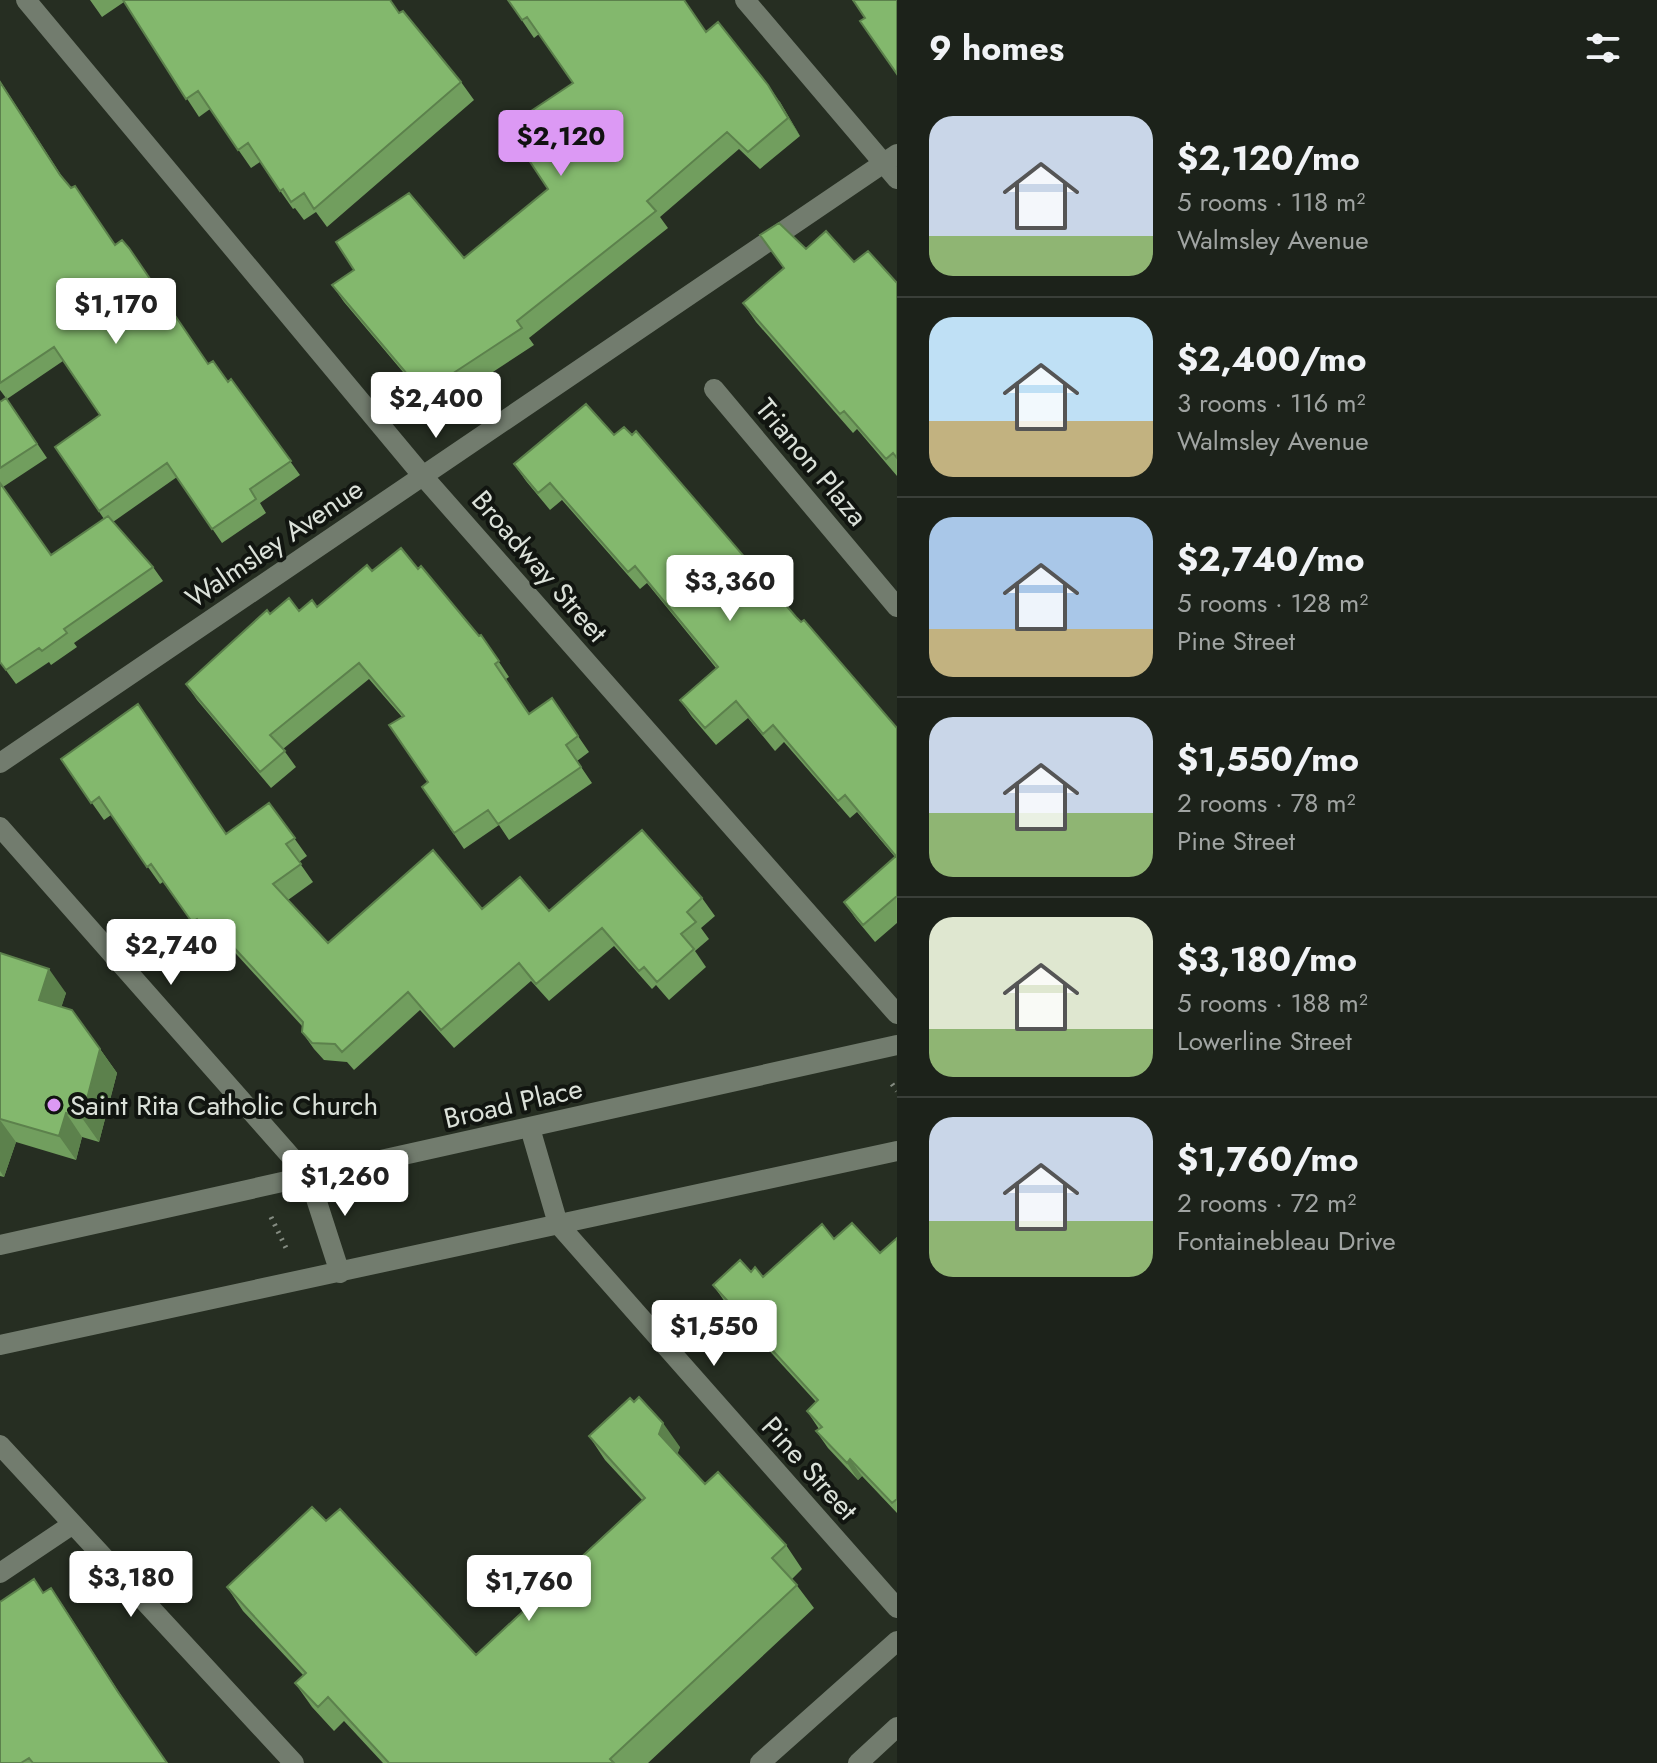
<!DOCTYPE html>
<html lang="en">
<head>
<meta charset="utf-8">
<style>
	body { margin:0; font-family:Jost,sans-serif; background:#292f27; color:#f1f3f6; height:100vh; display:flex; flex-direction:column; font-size:30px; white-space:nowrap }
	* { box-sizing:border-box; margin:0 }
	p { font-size:26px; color:#a0a4a2 }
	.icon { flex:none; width:44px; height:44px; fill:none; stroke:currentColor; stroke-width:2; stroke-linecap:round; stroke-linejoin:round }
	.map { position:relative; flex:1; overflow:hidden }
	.sheet { display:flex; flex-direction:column; background:#1c221a; width:760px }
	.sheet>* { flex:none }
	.price { position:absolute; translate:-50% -68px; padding:0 18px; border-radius:8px; background:#fff; color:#222; font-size:26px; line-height:52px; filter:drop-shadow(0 2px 4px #0008) }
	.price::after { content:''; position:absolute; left:50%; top:48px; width:24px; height:18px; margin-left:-12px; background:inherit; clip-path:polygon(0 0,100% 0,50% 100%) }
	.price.selected { background:#dc99f4; color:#111 }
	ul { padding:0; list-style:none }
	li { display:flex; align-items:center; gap:24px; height:200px; padding:0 32px }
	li+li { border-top:2px solid #3a3f39 }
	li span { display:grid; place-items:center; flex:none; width:224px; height:160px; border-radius:24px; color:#555 }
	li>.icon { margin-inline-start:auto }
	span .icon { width:96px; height:96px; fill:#fffc; stroke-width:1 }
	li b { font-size:34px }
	h2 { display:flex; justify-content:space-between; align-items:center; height:96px; padding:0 32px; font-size:34px }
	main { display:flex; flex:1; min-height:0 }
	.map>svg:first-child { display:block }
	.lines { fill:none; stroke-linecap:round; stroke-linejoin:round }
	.path { stroke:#858c82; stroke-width:5; stroke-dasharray:2 6; stroke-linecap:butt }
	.minor { stroke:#727c6e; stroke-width:20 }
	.wall { fill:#719e5e; fill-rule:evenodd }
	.shaded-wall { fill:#5c814c }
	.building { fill:#83b86d; stroke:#5c814c; stroke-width:2 }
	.poi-dot { fill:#dc99f4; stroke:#111510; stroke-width:3 }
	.labels { text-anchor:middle; stroke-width:8; stroke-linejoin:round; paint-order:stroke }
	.street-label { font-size:28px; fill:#dbe1d9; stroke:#111510 }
	.poi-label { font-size:28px; fill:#dbe1d9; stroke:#111510; text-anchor:start }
</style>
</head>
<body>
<main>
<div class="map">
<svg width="897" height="1763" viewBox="0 0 897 1763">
	<rect width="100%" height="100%" fill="#262e22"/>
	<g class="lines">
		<path class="path" d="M892,1084L897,1091
			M271,1217L288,1252"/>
		<path class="minor" d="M26,0L422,475L897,1014
			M745,0L897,179
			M714,389L897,607
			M0,763L897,154
			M0,827L309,1177L340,1273
			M530,1128L558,1224L897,1608
			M0,1245L897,1045
			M0,1345L897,1151
			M0,1445L294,1763
			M0,1573L73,1524
			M760,1763L897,1641
			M858,1763L897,1727"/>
	</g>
	<path class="wall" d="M90,0H390L399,13L461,82L474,100L327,227L316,212L304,220L295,208L293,209L260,162L251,168L210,109L199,117L124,2L102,17Z
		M508,0L706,32L780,102L800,136L760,169L739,149L660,217L668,228L529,338L534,345L435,410L344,302L332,285L464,258L548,189L573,83L539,34L534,38Z
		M0,81L63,178L208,364L228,382L231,379L300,475L260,503L266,513L222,543L177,477L113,522L153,567L163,581L74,643L77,647L51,665L49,662L16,684L0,662V402L6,398L0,390ZM63,361L100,415L55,447L104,519L51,555L3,487L47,458L7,399Z
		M806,249L854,262L897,283V476L857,429L853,433L756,322L743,303Z
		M614,435L796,617L897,728V923L875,942L856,919L844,902L895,857L857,812L850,818L784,742L775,751L748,718L716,745L692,717L680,700L716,668L647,583L640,589L562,500L550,510L526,481L514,464Z
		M418,569L479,636L481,635L509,677L506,679L529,714L552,698L589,752L577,761L592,783L509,840L499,825L464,849L422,787L428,782L402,717L369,679L283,749L296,767L271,788L197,700L186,684L270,614L317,607L372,571Z
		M61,759L226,834L269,803L307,856L299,862L313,882L288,900L328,943L482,909L549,911L702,898L715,916L701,928L709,939L695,951L706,967L669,1000L656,985L652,989L614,946L549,1001L531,981L454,1048L420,1010L354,1070L347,1062L324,1060L314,1049L302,1032V1026L227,944L219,949L210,937L205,939L163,882L160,884L111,815L104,820Z
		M0,953L66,993L61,1007L100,1049L117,1073L99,1142L82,1137L76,1160L16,1142L4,1177L0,1176Z
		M897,1238V1513L862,1476L858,1480L828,1448L816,1431L819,1429L807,1411L816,1402L725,1302L713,1285L751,1272L763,1277L834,1239L880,1253Z
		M589,1436L680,1447L677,1454L705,1484L786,1545L802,1569L792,1579L814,1608L648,1763H383L344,1721L334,1731L312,1707L295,1683L303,1675L243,1611L227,1587L326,1521L476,1655L642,1500L605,1460Z
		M51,1588L129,1708L167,1763H0L43,1593Z"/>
	<path class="shaded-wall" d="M768,85L780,102L800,136L788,118Z
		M49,969L66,993L56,1024L39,1000Z
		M100,1049L117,1073L99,1142L82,1118Z
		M66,1113L82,1137L76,1160L59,1136Z
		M0,1120L16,1142L4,1177L0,1171Z
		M663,1423L680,1447L676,1458L659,1434Z
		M850,1459L862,1476L858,1480L847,1463Z
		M51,1588L62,1604L129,1708L118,1692Z"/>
	<path class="building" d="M123,0H390L399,13L403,11L461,82L314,209L304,193L291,202L283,189L280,191L248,143L238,150L198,91L186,99Z
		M508,0H684L706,32L718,22L768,85L788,118L748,152L727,132L647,201L656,211L517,321L522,328L423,393L332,285L354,270L336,242L409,193L464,258L548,189L507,127L573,83L527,17L522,20Z
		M853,0H897V74L860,21L865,18Z
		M0,82L60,175L71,188L75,186L115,245L122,240L129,248L208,364L213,361L228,382L231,379L291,461L250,489L256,499L212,529L167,463L99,511L55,447L100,415L54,347L0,383Z
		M779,223L806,249L826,231L854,262L868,251L897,283V458L893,453L886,459L844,411L840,414L743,303L784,268L760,235Z
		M6,398L37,444L0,468V402Z
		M586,404L614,435L624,427L632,435L636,431L796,617L801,622L804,620L897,728V896L863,925L844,902L896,856L845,795L838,801L773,725L763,734L736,701L705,728L680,700L718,667L635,566L628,572L550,483L538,493L514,464Z
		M0,483L51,555L108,516L153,567L64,629L67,633L42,651L39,648L6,670L0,662Z
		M401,548L418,569L421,566L479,636L481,635L499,661L495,664L529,714L552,698L578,736L566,745L581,767L498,824L488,810L454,833L422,787L428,782L389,725L404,716L359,663L270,735L285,751L260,772L186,684L267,610L270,614L289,598L299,611L312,600L317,607L367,565L372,571Z
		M138,704L226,834L269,803L295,838L286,844L301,864L273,884L328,943L433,850L482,909L520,877L549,911L642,830L702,898L687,912L696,922L681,934L694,949L657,982L644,967L639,971L602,928L536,984L519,963L441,1030L408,992L342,1052L335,1044L312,1043L302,1032L303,1022L214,926L206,932L197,919L192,922L151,864L147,867L99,797L91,803L61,759Z
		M0,953L49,969L39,1000L72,1010L100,1049L82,1118L66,1113L59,1136L0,1119Z
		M852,1223L880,1253L897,1238V1499L892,1503L850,1459L847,1463L816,1431L822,1427L807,1411L818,1400L713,1285L740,1260L751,1272L755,1267L763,1277L822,1224L834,1239Z
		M639,1397L663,1423L659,1434L705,1484L718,1472L786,1545L772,1558L797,1585L610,1759L614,1763H389L328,1697L318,1707L295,1683L306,1673L227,1587L312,1507L326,1521L340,1509L476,1655L645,1498L589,1436L630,1398L634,1402Z
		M34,1579L43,1593L51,1588L118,1692L167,1763H33L29,1758L21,1763H0V1602Z"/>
	<circle class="poi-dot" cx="54" cy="1105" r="8"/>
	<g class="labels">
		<g class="street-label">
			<text transform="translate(812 462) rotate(50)" y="10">Trianon Plaza</text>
			<text transform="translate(274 543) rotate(-34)" y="10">Walmsley Avenue</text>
			<text transform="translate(540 566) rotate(49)" y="10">Broadway Street</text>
			<text transform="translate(513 1103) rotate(-13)" y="10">Broad Place</text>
			<text transform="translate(810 1468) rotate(48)" y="10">Pine Street</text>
		</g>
		<g class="poi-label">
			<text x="70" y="1115">Saint Rita Catholic Church</text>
		</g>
	</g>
</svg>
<b class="price selected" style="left:561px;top:178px">$2,120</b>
<b class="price" style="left:116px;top:346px">$1,170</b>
<b class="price" style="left:436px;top:440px">$2,400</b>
<b class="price" style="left:730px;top:623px">$3,360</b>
<b class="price" style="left:171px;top:987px">$2,740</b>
<b class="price" style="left:345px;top:1218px">$1,260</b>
<b class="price" style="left:714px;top:1368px">$1,550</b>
<b class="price" style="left:131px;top:1619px">$3,180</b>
<b class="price" style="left:529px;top:1623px">$1,760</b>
</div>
<section class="sheet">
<h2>9 homes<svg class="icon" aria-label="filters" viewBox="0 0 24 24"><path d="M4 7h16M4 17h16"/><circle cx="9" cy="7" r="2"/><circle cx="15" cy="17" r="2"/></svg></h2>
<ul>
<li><span style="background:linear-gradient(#c9d6e8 75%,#8fb573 0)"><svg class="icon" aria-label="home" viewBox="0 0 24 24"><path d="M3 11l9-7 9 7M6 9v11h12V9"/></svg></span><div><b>$2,120/mo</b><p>5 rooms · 118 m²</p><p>Walmsley Avenue</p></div></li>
<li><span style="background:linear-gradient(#bfe0f5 65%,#c2b280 0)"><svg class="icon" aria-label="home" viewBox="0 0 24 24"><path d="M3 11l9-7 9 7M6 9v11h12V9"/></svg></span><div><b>$2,400/mo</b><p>3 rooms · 116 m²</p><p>Walmsley Avenue</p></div></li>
<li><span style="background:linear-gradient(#a9c7e8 70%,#c2b280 0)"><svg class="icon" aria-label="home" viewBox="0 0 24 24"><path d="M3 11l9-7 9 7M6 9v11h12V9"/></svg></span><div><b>$2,740/mo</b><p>5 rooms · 128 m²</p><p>Pine Street</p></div></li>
<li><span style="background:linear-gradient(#c9d6e8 60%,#8fb573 0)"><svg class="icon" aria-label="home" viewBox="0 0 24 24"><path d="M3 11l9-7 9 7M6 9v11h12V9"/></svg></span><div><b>$1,550/mo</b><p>2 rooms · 78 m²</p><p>Pine Street</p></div></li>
<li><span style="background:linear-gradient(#dfe7d0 70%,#8fb573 0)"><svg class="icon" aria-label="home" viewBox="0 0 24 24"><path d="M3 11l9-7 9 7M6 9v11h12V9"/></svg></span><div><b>$3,180/mo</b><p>5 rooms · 188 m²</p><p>Lowerline Street</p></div></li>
<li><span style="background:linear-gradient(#c9d6e8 65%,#8fb573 0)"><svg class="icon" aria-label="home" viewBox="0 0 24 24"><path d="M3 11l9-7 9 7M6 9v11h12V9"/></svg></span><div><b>$1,760/mo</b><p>2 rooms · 72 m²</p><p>Fontainebleau Drive</p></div></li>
</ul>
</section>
</main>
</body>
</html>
